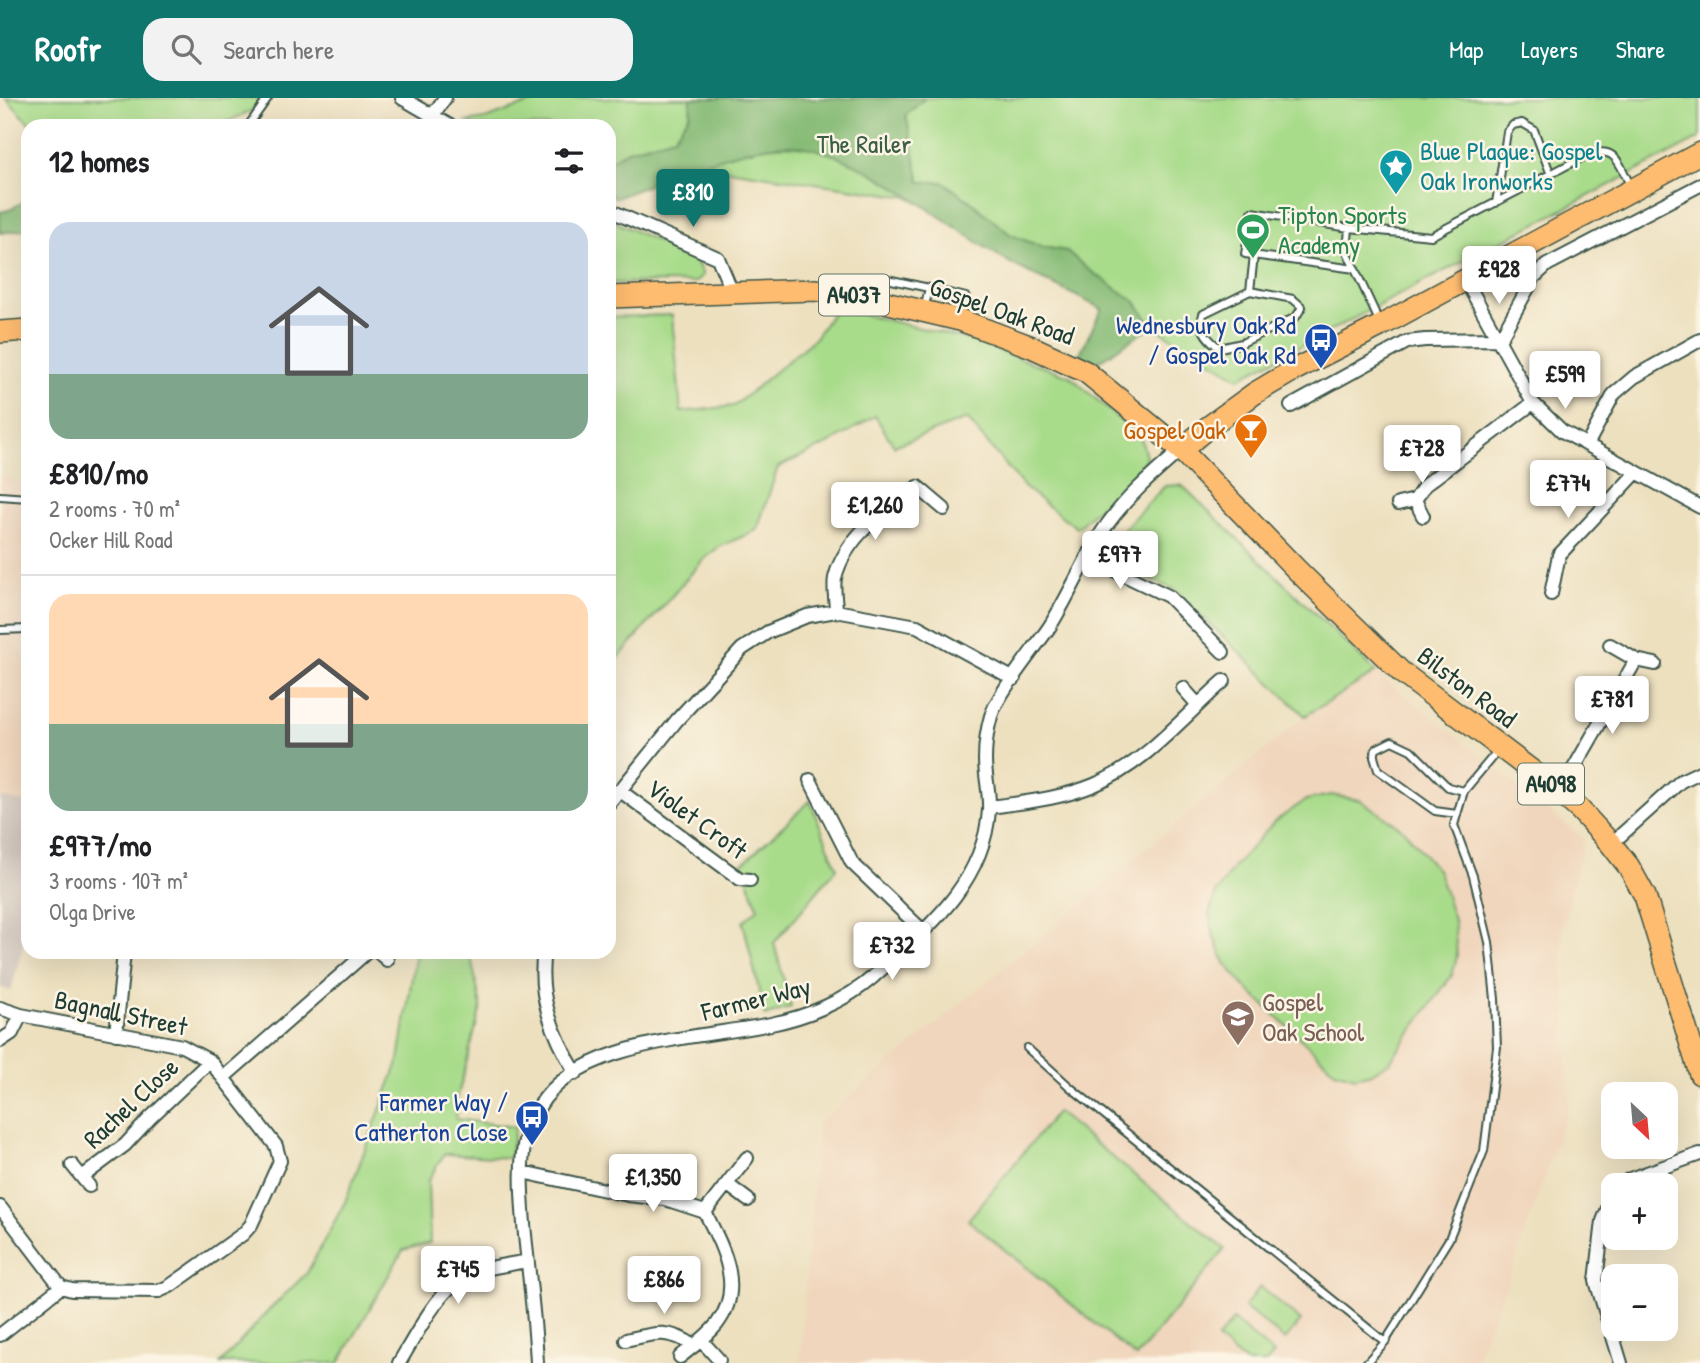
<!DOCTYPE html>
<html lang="en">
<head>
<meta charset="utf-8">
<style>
	body { margin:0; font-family:"Patrick Hand",sans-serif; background:#f2f2f2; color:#202124; height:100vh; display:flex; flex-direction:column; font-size:26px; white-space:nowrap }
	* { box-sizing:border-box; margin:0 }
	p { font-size:23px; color:#757577 }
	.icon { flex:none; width:38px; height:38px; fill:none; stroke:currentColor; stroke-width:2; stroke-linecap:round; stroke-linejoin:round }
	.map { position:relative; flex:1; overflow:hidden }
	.details { position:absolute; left:21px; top:21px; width:595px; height:840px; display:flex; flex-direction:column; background:#fff; border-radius:21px; box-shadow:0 7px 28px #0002 }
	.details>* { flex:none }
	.needle { width:46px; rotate:154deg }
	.buttons { position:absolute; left:1601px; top:984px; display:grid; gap:14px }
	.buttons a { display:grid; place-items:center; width:77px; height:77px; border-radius:14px; background:#fff; box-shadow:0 7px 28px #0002; font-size:35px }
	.price { position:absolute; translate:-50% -60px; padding:0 16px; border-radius:7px; background:#fff; color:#222; font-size:23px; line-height:46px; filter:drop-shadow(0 2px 4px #0008) }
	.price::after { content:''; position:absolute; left:50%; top:42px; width:21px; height:16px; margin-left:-10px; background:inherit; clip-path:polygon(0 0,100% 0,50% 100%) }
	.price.current { background:#0f766e; color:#fff }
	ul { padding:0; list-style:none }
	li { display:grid; align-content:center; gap:14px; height:371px; padding:0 28px }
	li+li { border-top:2px solid #e0e0e0 }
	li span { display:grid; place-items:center; height:217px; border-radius:21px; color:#555 }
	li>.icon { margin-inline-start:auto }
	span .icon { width:126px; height:126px; fill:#fffc; stroke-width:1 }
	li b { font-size:30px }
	h2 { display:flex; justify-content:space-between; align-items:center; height:84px; padding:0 28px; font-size:30px }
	header { display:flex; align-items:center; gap:42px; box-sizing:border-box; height:98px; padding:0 35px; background:#0f766e; color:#fff }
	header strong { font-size:33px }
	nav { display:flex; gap:38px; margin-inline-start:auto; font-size:24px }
	.search { width:490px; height:63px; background:#f2f2f2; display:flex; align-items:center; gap:18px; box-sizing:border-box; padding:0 24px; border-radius:21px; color:#757577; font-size:26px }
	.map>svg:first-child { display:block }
	.built { fill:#f0d6bc }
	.industrial { fill:#cec2b9 }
	.green { fill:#a8db8a; stroke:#648c5f; stroke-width:2 }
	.forest { fill:#86bb76; stroke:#527c55; stroke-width:2 }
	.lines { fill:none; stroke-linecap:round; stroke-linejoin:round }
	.service-casing { stroke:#3e5549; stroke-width:10 }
	.minor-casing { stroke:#3e5549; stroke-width:16 }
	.primary-casing { stroke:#3e5549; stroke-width:24 }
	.service { stroke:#fff; stroke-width:6 }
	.minor { stroke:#fff; stroke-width:12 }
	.primary { stroke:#febc70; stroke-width:21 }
	.labels { text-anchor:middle; stroke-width:5; stroke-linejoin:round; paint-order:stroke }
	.shield { fill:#fcf5e5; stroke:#617469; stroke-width:2 }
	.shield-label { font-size:24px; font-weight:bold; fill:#1f3d34 }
	.park-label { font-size:26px; fill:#3a5d45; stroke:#fcf5e5 }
	.culture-label { font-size:26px; fill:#0d838f; stroke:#fcf5e5; text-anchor:start }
	.leisure-label { font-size:26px; fill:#27864d; stroke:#fcf5e5; text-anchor:start }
	.street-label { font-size:26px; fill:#1f3d34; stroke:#fcf5e5 }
	.transit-label { font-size:26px; fill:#164399; stroke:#fcf5e5; text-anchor:end }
	.food-label { font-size:26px; fill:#c56008; stroke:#fcf5e5; text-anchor:end }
	.education-label { font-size:26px; fill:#785e54; stroke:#fcf5e5; text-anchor:start }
</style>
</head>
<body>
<header>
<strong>Roofr</strong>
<div class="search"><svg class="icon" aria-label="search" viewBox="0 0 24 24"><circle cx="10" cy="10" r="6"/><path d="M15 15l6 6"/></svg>Search here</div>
<nav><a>Map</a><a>Layers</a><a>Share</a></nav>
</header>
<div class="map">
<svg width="1700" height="1265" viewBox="0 0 1700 1265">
	<rect width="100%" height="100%" fill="#fcf5e5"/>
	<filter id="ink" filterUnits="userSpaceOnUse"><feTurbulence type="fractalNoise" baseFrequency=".0143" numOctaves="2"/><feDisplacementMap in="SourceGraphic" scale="14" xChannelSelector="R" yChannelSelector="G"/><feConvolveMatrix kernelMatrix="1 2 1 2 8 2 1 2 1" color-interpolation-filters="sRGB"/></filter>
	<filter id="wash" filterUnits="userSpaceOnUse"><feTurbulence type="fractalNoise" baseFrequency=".00686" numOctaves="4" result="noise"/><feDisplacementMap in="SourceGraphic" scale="28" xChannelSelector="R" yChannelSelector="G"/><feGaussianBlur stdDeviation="1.57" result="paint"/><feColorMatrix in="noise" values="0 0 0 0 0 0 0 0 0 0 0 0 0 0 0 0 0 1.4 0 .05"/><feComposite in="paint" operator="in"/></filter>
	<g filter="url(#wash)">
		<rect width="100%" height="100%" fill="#ede0bf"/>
		<path class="built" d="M0,377L28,386V705L0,699Z
			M1376,574L1584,741L1562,835L1569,1007L1508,1183L1474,1265H800L817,1026L1305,618Z"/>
		<path class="industrial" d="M0,699L28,705V828L11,893L0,889Z"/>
		<path class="green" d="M6,0H261L255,11L218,28H32Z
			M545,0H1700V40L1239,280L1152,228L1087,185L908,99L715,70L609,92V28H476L467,24L485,21Z
			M609,121L695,161L703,177L696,184L609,185Z
			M836,210L962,240L1070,278L1141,341L1146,358L1143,369L1077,430L1025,390L967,321L894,348L875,318L830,345L778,369L757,432L719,449L702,463L609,571V219L672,217L681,314L734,308L814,241Z
			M1181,387L1187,392L1376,574L1305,618L1174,491L1114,467L1110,450L1129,425L1165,388Z
			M1331,697L1360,702L1404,732L1438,773L1454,822L1457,858L1452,877L1390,963L1372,975L1355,979L1335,973L1246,890L1225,865L1214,839L1209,816L1216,795L1234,769L1274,724L1306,702Z
			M810,703L837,770L774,845L791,909L765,918L743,824L758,810L742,766Z
			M416,854H470L481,909L456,1005V1021L515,1029L510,1060L444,1056L428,1083L430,1145L403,1152L339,1265H221L269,1212L307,1175L345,1104L399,962Z
			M1057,1014L1225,1151L1136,1259L968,1122Z
			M1260,1189L1301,1223L1285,1242L1244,1209Z
			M1233,1222L1274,1256L1266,1265H1246L1217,1241Z"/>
		<path class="forest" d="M691,0H925L906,17L920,84H943L970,103L1011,137L1042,149L1067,153L1085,169L1136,204L1152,228L1096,265L1079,257L1102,211C1071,195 1038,180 1007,163C947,128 867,57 799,48C749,41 664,82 616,100L609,96V63L628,52L674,39L690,16Z
			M28,101V131L0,135V114L9,112Z"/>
	</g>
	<g filter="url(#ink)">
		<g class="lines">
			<g class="service-casing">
				<path id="service" d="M248,28L268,0
					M1496,105L1507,34L1513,27L1522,25L1534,32L1551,77
					M1349,130L1347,154L1379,223
					M1355,171L1245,156L1252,114L1349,130L1431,138L1587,57C1617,47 1619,66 1631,89
					M887,181L929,190
					M1250,193L1293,201L1302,209L1296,219L1242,245L1220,250C1208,242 1198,231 1203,216Z
					M1250,193L1254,157
					M925,208L929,190L966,199
					M0,398L28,400
					M0,532L28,531
					M1457,716L1435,713L1378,672L1374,659L1376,651L1392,643L1411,652L1448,689L1464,693
					M1027,950L1070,989L1385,1244
					M1366,1265L1385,1244L1449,1141L1484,1053L1497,949L1495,901L1489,844L1473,778L1454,727L1464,693L1499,651"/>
			</g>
			<g class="minor-casing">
				<path id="minor" d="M402,0L450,28
					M432,18L445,0
					M609,112L718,160L732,194
					M1465,181L1533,305L1562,333L1700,409
					M1291,308L1407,244L1425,242L1500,241L1534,179L1547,167L1700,87
					M1587,347L1614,296L1634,279L1700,242
					M1415,402L1425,387L1533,305
					M1398,406L1415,402L1423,418
					M1087,459L1168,498L1223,554
					M1551,496L1559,457L1636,375
					M836,513C836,503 833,490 835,480C845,439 885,411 918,389L944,411
					M1610,547L1636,562L1655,566
					M1183,590L1198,607
					M810,682L852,765L922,832
					M1556,691L1574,670L1636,562
					M619,692L740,781L750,782
					M609,706L677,622L742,551L768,534L807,518L836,513L917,528L1014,581
					M990,709C1025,704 1060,701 1094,687C1145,666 1183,619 1224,583
					M1611,746L1681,683L1700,674
					M378,854L387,862
					M544,854C537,898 553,937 576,975
					M0,910L21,917L182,948L210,963L276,1048L280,1063L251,1127L243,1136L170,1188L159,1193L72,1192L61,1189L0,1109
					M116,936L124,854
					M0,943L12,935L21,917
					M224,979L367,854
					M72,1067L89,1088
					M522,1074L628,1097L665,1101L705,1114L747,1060
					M82,1079L125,1047L150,1020L210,963
					M728,1087L748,1102
					M1622,1087L1630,1081L1700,1056
					M1614,1095L1603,1123L1596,1183L1621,1265
					M0,1237L61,1189
					M626,1242C654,1235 669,1230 694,1248
					M701,1242L719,1262
					M680,1259C692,1249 707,1239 717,1226C745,1190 723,1150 705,1114
					M399,1265C413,1242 434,1201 455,1185C474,1170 503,1168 527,1163
					M537,1265C535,1219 528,1172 524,1126C522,1098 519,1066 526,1038C528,1029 534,1017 539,1009C578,942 703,940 771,926C806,919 846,903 873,879C925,832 984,787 989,712C990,695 985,679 985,662C985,648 987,632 991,618C999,593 1034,552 1050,528C1069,498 1083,464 1102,434C1123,402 1152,377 1181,352"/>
			</g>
			<g class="primary-casing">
				<path id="primary" d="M609,199L814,192L847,195L960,222L1032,249L1086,274L1181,352L1297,472L1401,574L1556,691L1580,712L1611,746L1629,769L1645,798L1700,976
					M0,234L28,232
					M1181,352L1207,330L1255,295L1294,272L1382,227L1700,55"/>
			</g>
			<use href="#service" class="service"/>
			<use href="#minor" class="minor"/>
			<use href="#primary" class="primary"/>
		</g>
	</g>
	<defs>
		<g id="sight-pin" transform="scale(1.75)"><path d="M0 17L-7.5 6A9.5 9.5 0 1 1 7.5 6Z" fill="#0f9aa8" stroke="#fcf5e5"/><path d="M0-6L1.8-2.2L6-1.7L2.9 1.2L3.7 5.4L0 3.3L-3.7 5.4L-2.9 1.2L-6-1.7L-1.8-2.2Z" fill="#fff"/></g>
		<g id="stadium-pin" transform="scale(1.75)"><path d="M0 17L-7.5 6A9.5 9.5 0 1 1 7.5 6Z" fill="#2e9e5b" stroke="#fcf5e5"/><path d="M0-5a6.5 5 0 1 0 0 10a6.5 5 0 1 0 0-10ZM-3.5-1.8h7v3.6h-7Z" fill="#fff"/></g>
		<g id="bus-pin" transform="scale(1.75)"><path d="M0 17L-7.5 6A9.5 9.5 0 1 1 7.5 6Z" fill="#1a4fb4" stroke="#fcf5e5"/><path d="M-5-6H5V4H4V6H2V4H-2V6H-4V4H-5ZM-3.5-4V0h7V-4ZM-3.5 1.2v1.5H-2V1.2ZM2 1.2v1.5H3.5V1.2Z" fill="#fff"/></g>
		<g id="bar-pin" transform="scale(1.75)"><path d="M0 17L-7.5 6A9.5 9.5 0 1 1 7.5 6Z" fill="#e8710a" stroke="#fcf5e5"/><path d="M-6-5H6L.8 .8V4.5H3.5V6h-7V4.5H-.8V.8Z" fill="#fff"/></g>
		<g id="school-pin" transform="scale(1.75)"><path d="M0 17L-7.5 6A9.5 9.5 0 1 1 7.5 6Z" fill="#8d6e63" stroke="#fcf5e5"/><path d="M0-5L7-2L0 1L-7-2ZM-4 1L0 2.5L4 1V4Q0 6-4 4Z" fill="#fff"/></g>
	</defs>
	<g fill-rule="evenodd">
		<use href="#sight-pin" x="1396" y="68"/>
		<use href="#stadium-pin" x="1253" y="132"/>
		<use href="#bus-pin" x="1321" y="242"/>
		<use href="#bar-pin" x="1251" y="332"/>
		<use href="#school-pin" x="1238" y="919"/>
		<use href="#bus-pin" x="532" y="1019"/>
	</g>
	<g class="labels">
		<g class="shield">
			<rect x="819" y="176.5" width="70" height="41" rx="5"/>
			<rect x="1518" y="665.5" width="66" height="41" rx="5"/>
		</g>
		<g class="shield-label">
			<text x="854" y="205">A4037</text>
			<text x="1551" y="694">A4098</text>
		</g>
		<g class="park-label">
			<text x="864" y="55">The Railer</text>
		</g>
		<g class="culture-label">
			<text x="1420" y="62">Blue Plaque: Gospel<tspan x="1420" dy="30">Oak Ironworks</tspan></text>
		</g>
		<g class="leisure-label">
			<text x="1278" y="126">Tipton Sports<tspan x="1278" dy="30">Academy</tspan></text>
		</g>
		<g class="street-label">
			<text transform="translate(1002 213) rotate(20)" y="9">Gospel Oak Road</text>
			<text transform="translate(1467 589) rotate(37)" y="9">Bilston Road</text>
			<text transform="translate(697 721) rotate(36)" y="9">Violet Croft</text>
			<text transform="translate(756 901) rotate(-14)" y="9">Farmer Way</text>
			<text transform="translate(121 915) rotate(12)" y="9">Bagnall Street</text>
			<text transform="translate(131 1005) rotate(-43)" y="9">Rachel Close</text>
		</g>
		<g class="transit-label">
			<text x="1296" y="236">Wednesbury Oak Rd<tspan x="1296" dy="30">/ Gospel Oak Rd</tspan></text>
			<text x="508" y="1013">Farmer Way /<tspan x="508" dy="30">Catherton Close</tspan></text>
		</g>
		<g class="food-label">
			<text x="1226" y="341">Gospel Oak</text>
		</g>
		<g class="education-label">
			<text x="1262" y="913">Gospel<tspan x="1262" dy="30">Oak School</tspan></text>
		</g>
	</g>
</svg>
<div class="buttons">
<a><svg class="needle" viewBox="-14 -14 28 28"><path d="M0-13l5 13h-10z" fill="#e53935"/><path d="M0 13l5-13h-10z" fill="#757577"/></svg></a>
<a>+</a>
<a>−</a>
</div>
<b class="price current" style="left:693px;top:131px">£810</b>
<b class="price" style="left:1499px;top:208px">£928</b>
<b class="price" style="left:1565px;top:313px">£599</b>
<b class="price" style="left:1422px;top:387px">£728</b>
<b class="price" style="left:1568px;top:422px">£774</b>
<b class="price" style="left:875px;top:444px">£1,260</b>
<b class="price" style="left:1120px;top:493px">£977</b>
<b class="price" style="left:1612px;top:638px">£781</b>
<b class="price" style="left:892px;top:884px">£732</b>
<b class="price" style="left:653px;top:1116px">£1,350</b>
<b class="price" style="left:458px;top:1208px">£745</b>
<b class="price" style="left:664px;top:1218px">£866</b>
<section class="details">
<h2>12 homes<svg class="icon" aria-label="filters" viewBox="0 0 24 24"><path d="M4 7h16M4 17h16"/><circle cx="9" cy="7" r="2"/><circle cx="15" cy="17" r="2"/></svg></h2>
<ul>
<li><span style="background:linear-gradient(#c9d6e8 70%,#7fa58c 0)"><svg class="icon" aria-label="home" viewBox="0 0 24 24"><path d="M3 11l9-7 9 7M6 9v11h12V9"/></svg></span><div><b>£810/mo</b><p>2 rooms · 70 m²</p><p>Ocker Hill Road</p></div></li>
<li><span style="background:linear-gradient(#ffd9b3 60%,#7fa58c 0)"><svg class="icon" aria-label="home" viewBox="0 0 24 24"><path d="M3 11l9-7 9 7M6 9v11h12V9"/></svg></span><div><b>£977/mo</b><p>3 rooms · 107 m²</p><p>Olga Drive</p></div></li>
</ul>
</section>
</div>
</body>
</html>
